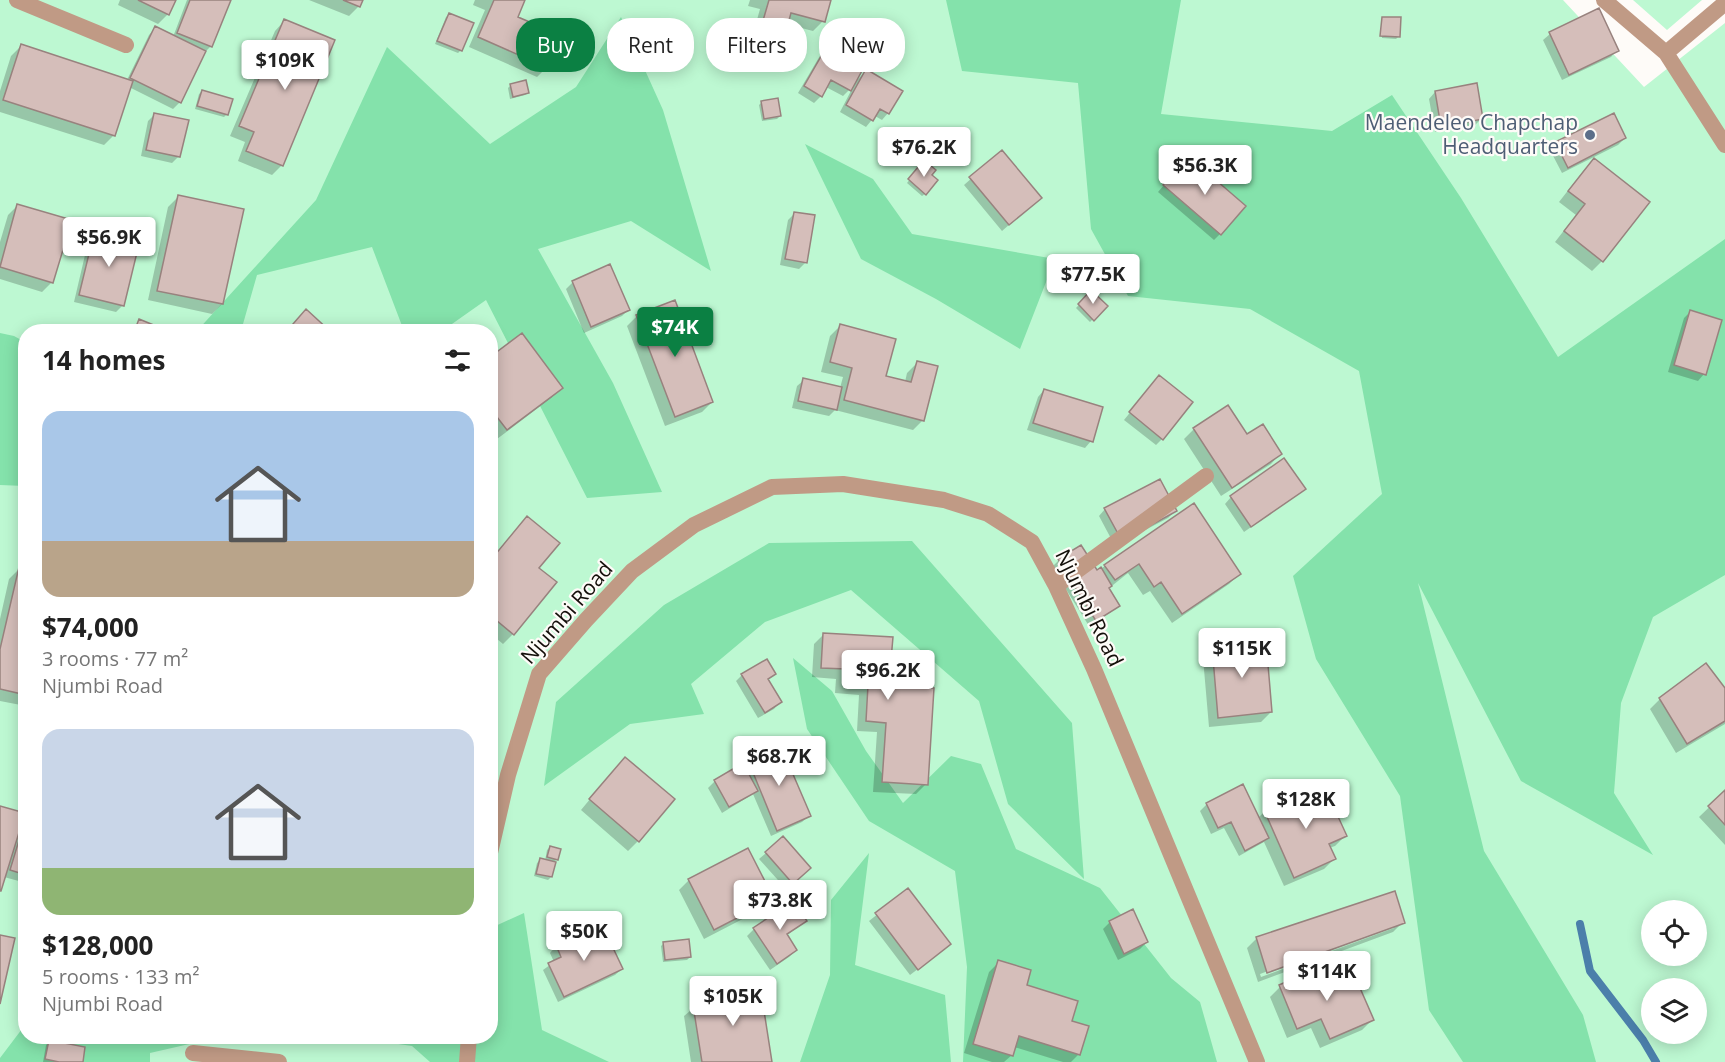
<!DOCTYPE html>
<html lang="en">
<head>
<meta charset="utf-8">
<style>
	body { margin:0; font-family:"Open Sans",sans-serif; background:#f6f6f6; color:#222; height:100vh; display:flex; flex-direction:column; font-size:22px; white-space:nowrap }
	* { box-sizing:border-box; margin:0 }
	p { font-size:20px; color:#767676 }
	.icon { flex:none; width:33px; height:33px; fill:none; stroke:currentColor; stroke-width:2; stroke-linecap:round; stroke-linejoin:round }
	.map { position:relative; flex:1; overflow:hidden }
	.details { position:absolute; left:18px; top:324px; width:480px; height:720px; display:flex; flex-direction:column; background:#fff; border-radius:24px; box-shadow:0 3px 15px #0003 }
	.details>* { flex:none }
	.banner { position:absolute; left:516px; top:18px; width:570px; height:54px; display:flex; gap:12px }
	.tools { position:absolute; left:1641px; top:900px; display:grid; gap:12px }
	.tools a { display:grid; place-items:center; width:66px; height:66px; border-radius:50%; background:#fff; box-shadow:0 3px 15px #0003; font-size:30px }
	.price { position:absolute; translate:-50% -51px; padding:0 14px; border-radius:6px; background:#fff; color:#222; font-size:20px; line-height:39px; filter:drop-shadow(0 2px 3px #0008) }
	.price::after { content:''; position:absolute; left:50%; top:36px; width:18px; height:14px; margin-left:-9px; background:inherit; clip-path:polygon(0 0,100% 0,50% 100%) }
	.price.current { background:#0b8043; color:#fff }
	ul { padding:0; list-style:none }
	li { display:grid; align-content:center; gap:12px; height:318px; padding:0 24px }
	li span { display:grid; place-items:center; height:186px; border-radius:18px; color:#555 }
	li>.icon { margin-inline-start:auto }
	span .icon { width:108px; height:108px; fill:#fffc; stroke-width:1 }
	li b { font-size:26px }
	h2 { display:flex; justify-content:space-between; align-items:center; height:72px; padding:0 24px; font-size:26px }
	.tag { padding:0 21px; border-radius:24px; background:#fff; box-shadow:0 3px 15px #0003; font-size:21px; line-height:54px }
	.tag.current { background:#0b8043; color:#fff }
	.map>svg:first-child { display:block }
	.green { fill:#bdf8d2; fill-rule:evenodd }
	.forest { fill:#84e2ab }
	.shadow { fill:#0003; fill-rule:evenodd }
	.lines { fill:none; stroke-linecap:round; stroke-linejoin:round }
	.stream { stroke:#4b7faa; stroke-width:8 }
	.building { fill:#d5beba; stroke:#98827e; stroke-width:1.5 }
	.service { stroke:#c09a85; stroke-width:16 }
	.minor { stroke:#c09a85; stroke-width:16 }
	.service-dot { fill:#5c6f8a; stroke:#fefbf8; stroke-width:2 }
	.labels { text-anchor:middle; stroke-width:4.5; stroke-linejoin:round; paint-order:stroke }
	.service-label { font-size:21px; fill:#4e5e75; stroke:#fefbf8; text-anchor:end }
	.street-label { font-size:21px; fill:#140f0a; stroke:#fefbf8 }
</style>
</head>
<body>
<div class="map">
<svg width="1725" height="1062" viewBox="0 0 1725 1062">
	<rect width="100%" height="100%" fill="#fefbf8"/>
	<path class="green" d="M0,0H1563L1644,87L1725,23V1062H0ZM26,332H490V1036H26ZM1652,910H1696V956H1652ZM1652,988H1696V1034H1652Z
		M1633,0H1702L1667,30Z"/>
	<path class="forest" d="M946,0H1181L1161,114L1332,131L1392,95L1461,198L1558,357L1725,239V575L1653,617L1621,703L1614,793L1653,855L1521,781L1418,583L1484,851L1583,1015L1596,1062H1463L1429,1010L1400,796L1316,659L1293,576L1382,494L1359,371L1250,309L1128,296L1091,229L1078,83L962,71Z
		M621,17L663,110L711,271L631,221L538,249L613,383L662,492L587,498L486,300L442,331H404L372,247L257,275L241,331L196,332L316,200L387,47L490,144L576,87Z
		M805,144L873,179L912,234L1055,259L1020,349L936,299L861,259Z
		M0,333L14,336L25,342V486L0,485Z
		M912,541L1072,723L1084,879L1008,804L979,701L851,590L765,622L691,684L704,714L630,724L544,786L556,702L664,605L769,543Z
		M793,658L832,691L866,751L903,803L951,756L981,764L1016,849L1100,888L1171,978L1200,1002L1217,1062H963L967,967L955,871L869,821L807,729Z
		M869,853L855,965L945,995L951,1062H800L830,975L831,900Z
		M524,913L542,1030L609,1062H430L412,1046L350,1037L490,1036L491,928Z
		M25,1025L26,1036L220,1037L150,1053V1062H0V1058Z"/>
	<path class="shadow" d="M120,0H175L168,14L158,24L118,5Z
		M187,0H229L211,46L204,53L180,102L173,109L129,87L114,135L104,145L0,112V91L11,56L21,46L127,80L149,35L155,28L173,37Z
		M309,0H361L359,6L349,16Z
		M475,0H524L516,17L547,67L537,77L469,47L485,10L473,5Z
		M750,0H829L823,21L813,31L786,24L785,30L775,40L753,34L760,9L748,6Z
		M449,15L461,50L458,53L435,44L446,17Z
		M1382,18L1399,36L1396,39L1382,38Z
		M284,21L282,165L272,175L238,161L245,142L230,136L275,31Z
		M1550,34L1617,50L1611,57L1562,80L1543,40Z
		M827,47L854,83L866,71L888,113L882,120L875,116L866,127L840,112L854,85L843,96L826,87L821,96L814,103L798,93L821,54Z
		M511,85L528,93L525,95L510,99L508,88Z
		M202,91L227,114L224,117L195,109L199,94Z
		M1435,92L1481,119L1475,125L1435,132L1429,99Z
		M762,102L780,116L777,119L762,121L759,105Z
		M155,114L179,156L172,163L141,156L148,121Z
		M1625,138L1618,145L1562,173L1550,150L1556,143Z
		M1001,152L1033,204L1002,231L964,185Z
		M1594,160L1648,202L1602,261L1592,271L1555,242L1576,215L1559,202L1584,170Z
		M921,165L925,194L922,196L907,183Z
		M1181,165L1220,234L1214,240L1158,192Z
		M178,197L222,304L212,314L148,300L168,207Z
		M18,205L52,282L42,292L0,279V242L8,215Z
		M794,214L806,262L799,269L780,265L788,220Z
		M95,231L123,305L116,312L74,302L89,238Z
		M609,266L628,310L622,316L584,333L566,289L573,282Z
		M1091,292L1106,306L1090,322L1076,308Z
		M1691,311L1704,374L1698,381L1668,372L1684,318Z
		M637,316L712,402L702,412L665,426L627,326Z
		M840,326L884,377L905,382L907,373L917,363L923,420L913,430L835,410L829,416L792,408L797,386L804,380L840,388L843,377L821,372L830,336Z
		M490,359L561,388L551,398L497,439L490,431Z
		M1153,384L1162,439L1156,445L1124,420Z
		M1044,390L1091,441L1085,448L1027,430L1038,397Z
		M1194,429L1246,436L1280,454L1271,464L1221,496L1184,439Z
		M1304,489L1297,495L1244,532L1225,504L1231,497Z
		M490,491L496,495L490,501Z
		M1193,506L1239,574L1229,584L1172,623L1150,591L1143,595L1128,573L1108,589L1118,605L1111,612L1089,626L1052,567L1059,560L1096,572Z
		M1105,509L1175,511L1168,518L1115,546L1099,516Z
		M527,518L537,568L513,634L503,644L490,633V561Z
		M19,569L21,655L26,656V706L0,701V619L9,579Z
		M824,634L890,662L911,688L926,784L916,794L873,792L877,732L857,731L859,695L835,693L836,679L812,677L814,644Z
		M1213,648L1271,712L1261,722L1209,727L1203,658Z
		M774,674L767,681L780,702L774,709L758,718L736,681L742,675Z
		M1725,690V724L1676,753L1650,709L1660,699Z
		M779,746L809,816L802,822L771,836L753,794L722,813L708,788L715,781L741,766L748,759Z
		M615,769L638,841L628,851L581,810Z
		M1725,792V845L1699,817Z
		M1207,804L1258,818L1265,811L1345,836L1335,846L1329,848L1334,859L1324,869L1284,886L1264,842L1239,856L1224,828L1211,834L1200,811Z
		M0,807L23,814L26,812V883L4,877L0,890Z
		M550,847L557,859L554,862L551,877L548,880L534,876L537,863L540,860L545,861L547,850Z
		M766,853L809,868L786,889L759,859Z
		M689,880L772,899L762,909L704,939L679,890Z
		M908,890L943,950L910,975L869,921Z
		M805,921L786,936L796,950L789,957L770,970L747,936L754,929Z
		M1110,922L1147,942L1140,949L1118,960L1103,929Z
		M1403,922L1393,932L1258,982L1247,948L1257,938ZM1394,925V928L1261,977L1260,974Z
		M586,932L590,940L622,969L615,975L558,1002L543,970L554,962L550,953L556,946Z
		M664,943L690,957L687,960L663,962L661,946Z
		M999,962L1025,986L1070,1022L1079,1054L1071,1062H1063L1014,1047L1012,1055L1004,1062H992L964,1053L989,972Z
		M1322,968L1329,984L1372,1020L1362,1030L1320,1048L1311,1028L1287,1038L1270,997L1280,987Z
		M709,995L770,1062H691L684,1016Z
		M49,1042L81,1062H43L46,1045Z"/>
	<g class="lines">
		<path class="stream" d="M1580,924L1590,971L1643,1040L1656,1062"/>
	</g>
	<path class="building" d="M138,0H176L169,15Z
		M190,0H231L212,47L177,33Z
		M343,0H363L360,7Z
		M494,0H525L518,17L562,36L548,68L478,37Z
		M769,0H831L825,22L791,13L786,31L762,24Z
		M1599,8L1619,51L1569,75L1549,32Z
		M449,13L474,23L462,51L437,41Z
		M1382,17H1401L1400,37L1380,36Z
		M284,19L335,40L283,166L246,151L254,132L239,126Z
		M155,26L206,51L181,103L130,78Z
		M21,44L133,81L115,136L3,100Z
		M827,46L864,67L851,91L831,80L822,97L804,86Z
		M866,69L903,91L889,114L880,109L873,121L846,105Z
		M526,80L529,93L513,97L510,84Z
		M1477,83L1483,119L1441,127L1435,91Z
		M202,90L233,99L228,115L197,106Z
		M778,98L781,116L764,119L761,101Z
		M154,113L189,120L180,157L146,150Z
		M1614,113L1626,138L1568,168L1555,142Z
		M1002,150L1042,198L1009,225L969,177Z
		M1188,156L1246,206L1221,235L1163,185Z
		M1594,158L1650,202L1603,262L1564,231L1585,204L1568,191Z
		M924,160L936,170L932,175L938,180L926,195L908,179Z
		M178,195L244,209L223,304L157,291Z
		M17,204L72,220L53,283L0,267Z
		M794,212L815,215L807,263L785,259Z
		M95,229L140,240L124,306L79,295Z
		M610,264L630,310L591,327L572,281Z
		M1091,290L1108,306L1094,321L1078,304Z
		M675,300L713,402L675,417L636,315Z
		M306,309L331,332H286Z
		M1690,310L1722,320L1706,375L1674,365Z
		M139,319L156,326L154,332H134Z
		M840,324L896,339L886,376L911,382L917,361L938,366L924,421L844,400L852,368L830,362Z
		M522,333L563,388L507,430L490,408V357Z
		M1159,375L1193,402L1163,440L1129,412Z
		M803,378L842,387L837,410L798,401Z
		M1044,389L1103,407L1093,442L1033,423Z
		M1228,405L1247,434L1263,424L1282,454L1232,488L1193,428Z
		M1284,458L1306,489L1251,527L1230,496Z
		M1160,479L1177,511L1122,541L1104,508Z
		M1194,503L1241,574L1182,614L1161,582L1154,587L1139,564L1115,580L1104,565Z
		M527,516L560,543L539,568L557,582L514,635L490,615V561Z
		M1081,545L1097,570L1101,567L1112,586L1109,588L1120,606L1096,621L1058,559Z
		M19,567L26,568V642L23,654H26V695L0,689V649Z
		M823,633L893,637L891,660L915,662L913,687L934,688L928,785L882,782L886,723L866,721L868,685L845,684L846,669L821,668Z
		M1266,641L1272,712L1218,718L1212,646Z
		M767,659L776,674L768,679L782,702L765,713L741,674Z
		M1706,663L1725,688V721L1687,744L1659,698Z
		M780,744L811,816L777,831L747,758Z
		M625,757L675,799L639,842L589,799Z
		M743,763L758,791L729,807L714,780Z
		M1243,784L1269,838L1245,851L1231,822L1218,828L1206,803Z
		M1323,784L1347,836L1329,844L1336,859L1294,878L1264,810Z
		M1725,790V825L1708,806Z
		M0,806L25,813L1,891H0Z
		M26,817V875L10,870Z
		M783,836L811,868L793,884L765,852Z
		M550,846L561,849L558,860L547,857Z
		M748,848L774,899L714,930L688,879Z
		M540,858L556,862L552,877L536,874Z
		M908,888L951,944L918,970L875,913Z
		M1395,891L1405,923L1267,973L1256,937Z
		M793,901L807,921L787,934L797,950L777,964L753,928Z
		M1133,909L1148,942L1124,954L1109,921Z
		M587,930L591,938L605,931L623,969L564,997L548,963L561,957L556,945Z
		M0,935L15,938L0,1004Z
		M689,939L691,957L665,960L663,942Z
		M998,960L1031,970L1027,985L1078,1001L1072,1021L1089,1026L1080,1055L1019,1036L1013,1056L973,1044Z
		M1323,966L1329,982L1353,972L1374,1020L1330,1039L1321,1019L1297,1029L1279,985Z
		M760,985L772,1062H702L693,1005L710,1002L708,993Z
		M49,1040L85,1047L83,1062H59L45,1059Z"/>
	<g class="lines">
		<path class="service" d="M17,0L126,45
			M193,1053L279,1062"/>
		<path class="minor" d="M1604,0L1666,53L1725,145
			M1666,53L1725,3
			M1056,586L1206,476
			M490,853L508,775L539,674L586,620L632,571L694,525L772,487L843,484L944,500L988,514L1032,542L1056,586L1094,669L1257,1062
			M467,1062L469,1036"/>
	</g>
	<circle class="service-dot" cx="1590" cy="135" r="6"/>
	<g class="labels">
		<g class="service-label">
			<text x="1578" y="130">Maendeleo Chapchap<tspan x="1578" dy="24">Headquarters</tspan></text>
		</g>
		<g class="street-label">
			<text transform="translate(1089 608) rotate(64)" y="7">Njumbi Road</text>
			<text transform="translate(567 613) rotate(-49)" y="7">Njumbi Road</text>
		</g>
	</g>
</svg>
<div class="tools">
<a><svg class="icon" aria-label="locate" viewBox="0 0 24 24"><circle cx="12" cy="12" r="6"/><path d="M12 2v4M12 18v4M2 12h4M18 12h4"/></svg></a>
<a><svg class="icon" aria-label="layers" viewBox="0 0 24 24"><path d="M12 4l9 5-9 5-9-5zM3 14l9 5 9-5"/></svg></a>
</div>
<b class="price" style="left:285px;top:91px">$109K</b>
<b class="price" style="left:924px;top:178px">$76.2K</b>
<b class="price" style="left:1205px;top:196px">$56.3K</b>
<b class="price" style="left:109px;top:268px">$56.9K</b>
<b class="price" style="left:1093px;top:305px">$77.5K</b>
<b class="price current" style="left:675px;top:358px">$74K</b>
<b class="price" style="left:1242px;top:679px">$115K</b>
<b class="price" style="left:888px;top:701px">$96.2K</b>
<b class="price" style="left:779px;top:787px">$68.7K</b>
<b class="price" style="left:1306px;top:830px">$128K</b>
<b class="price" style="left:780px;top:931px">$73.8K</b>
<b class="price" style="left:584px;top:962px">$50K</b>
<b class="price" style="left:1327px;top:1002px">$114K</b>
<b class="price" style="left:733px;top:1027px">$105K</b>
<div class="banner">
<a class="tag current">Buy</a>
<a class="tag">Rent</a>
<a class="tag">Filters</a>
<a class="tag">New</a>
</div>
<section class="details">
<h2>14 homes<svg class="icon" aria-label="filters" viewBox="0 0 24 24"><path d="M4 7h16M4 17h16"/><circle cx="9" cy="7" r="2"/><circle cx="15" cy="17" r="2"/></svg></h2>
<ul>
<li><span style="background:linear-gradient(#a9c7e8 70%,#b9a48a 0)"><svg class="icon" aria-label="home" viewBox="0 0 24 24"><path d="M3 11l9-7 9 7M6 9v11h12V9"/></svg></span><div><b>$74,000</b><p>3 rooms · 77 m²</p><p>Njumbi Road</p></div></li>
<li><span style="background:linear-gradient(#c9d6e8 75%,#8fb573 0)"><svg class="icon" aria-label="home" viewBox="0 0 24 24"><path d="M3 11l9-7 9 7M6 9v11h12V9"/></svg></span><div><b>$128,000</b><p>5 rooms · 133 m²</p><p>Njumbi Road</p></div></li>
</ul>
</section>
</div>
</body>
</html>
